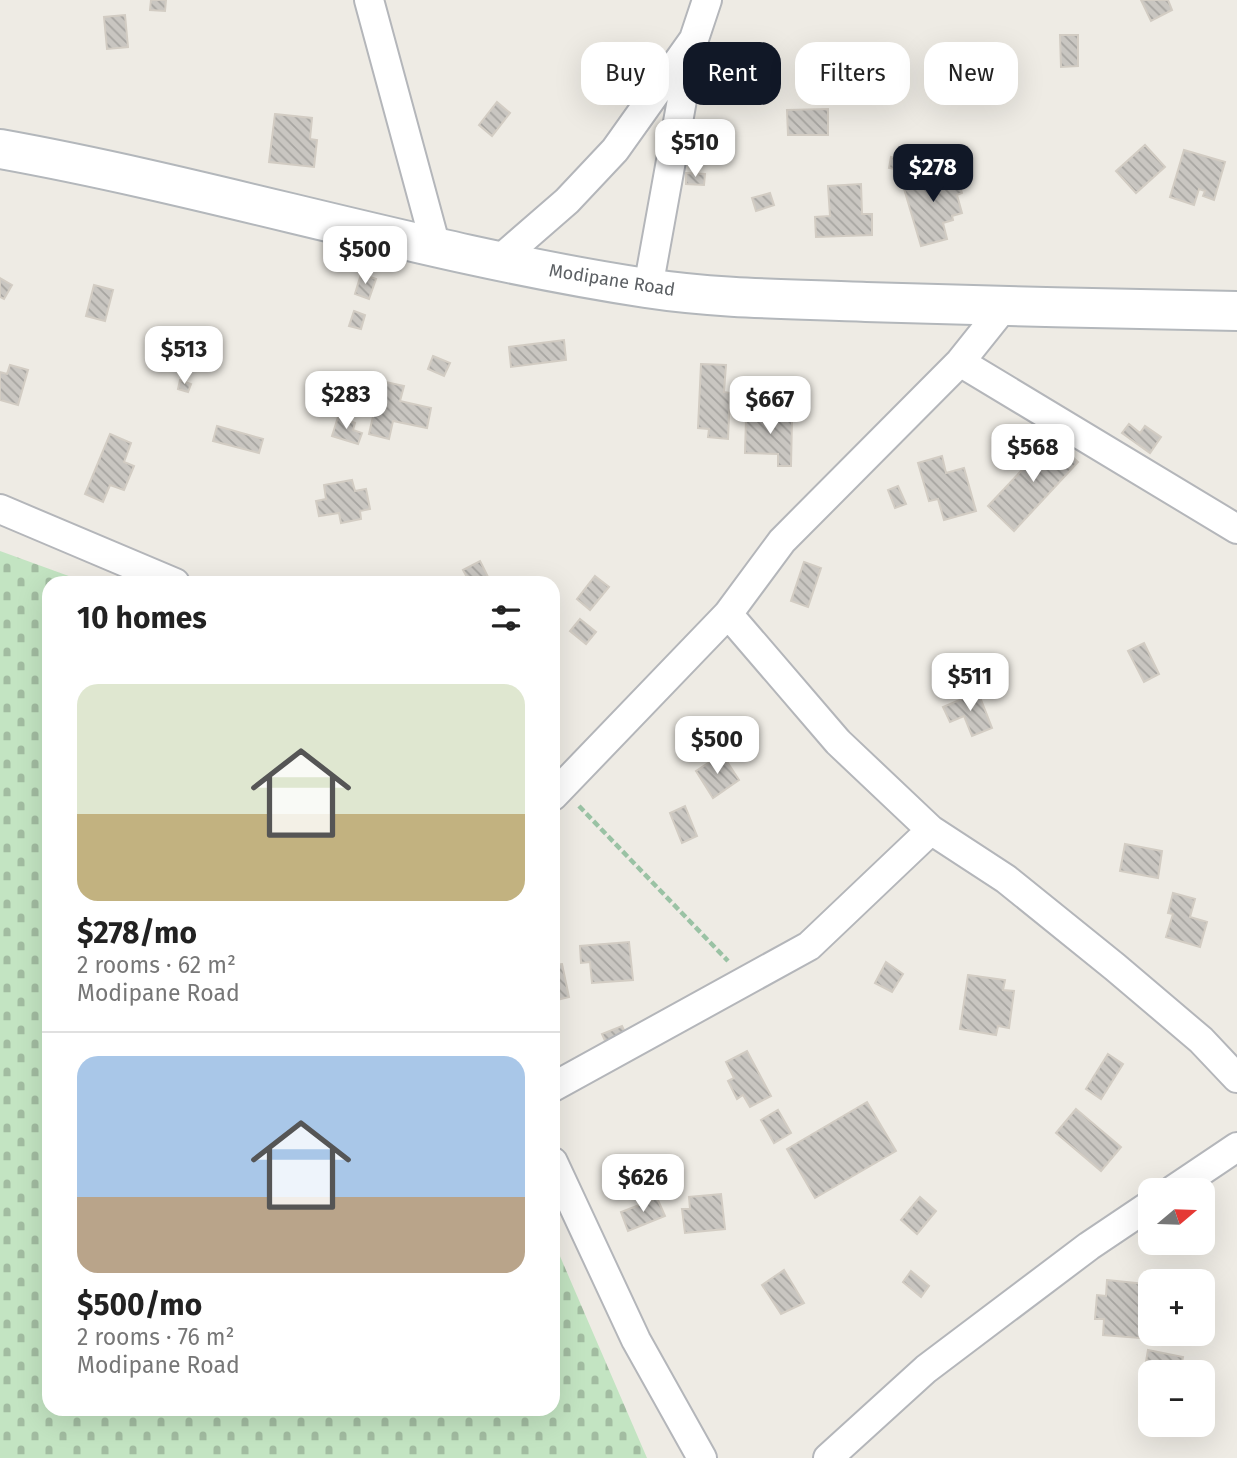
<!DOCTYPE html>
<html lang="en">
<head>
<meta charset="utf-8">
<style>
	body { margin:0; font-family:"Fira Sans",sans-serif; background:#f6f6f6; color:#222; height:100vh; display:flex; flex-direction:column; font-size:26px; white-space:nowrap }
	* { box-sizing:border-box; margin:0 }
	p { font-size:23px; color:#767676 }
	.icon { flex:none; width:38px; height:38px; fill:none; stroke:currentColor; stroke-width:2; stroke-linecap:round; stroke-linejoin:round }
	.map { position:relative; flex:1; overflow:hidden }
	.panel { position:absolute; left:42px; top:576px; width:518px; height:840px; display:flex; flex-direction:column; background:#fff; border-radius:21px; box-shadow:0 7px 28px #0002 }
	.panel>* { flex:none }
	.banner { position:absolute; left:581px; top:42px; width:550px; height:63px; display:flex; gap:14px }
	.needle { width:46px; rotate:71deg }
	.buttons { position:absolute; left:1138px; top:1178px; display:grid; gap:14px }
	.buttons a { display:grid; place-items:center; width:77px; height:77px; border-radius:14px; background:#fff; box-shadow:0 7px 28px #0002; font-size:35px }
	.price { position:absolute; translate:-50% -60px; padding:0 16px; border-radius:14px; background:#fff; color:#222; font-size:23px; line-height:46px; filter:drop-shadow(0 2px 4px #0008) }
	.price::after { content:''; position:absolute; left:50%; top:42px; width:21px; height:16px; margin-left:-10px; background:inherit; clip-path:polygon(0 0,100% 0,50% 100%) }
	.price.active { background:#111827; color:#fff }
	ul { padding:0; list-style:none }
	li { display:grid; align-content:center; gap:14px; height:371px; padding:0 35px }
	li+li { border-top:2px solid #e0e0e0 }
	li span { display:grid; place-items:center; height:217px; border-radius:21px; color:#555 }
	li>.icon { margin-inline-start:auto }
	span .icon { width:126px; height:126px; fill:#fffc; stroke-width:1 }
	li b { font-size:30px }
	h2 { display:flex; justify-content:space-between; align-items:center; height:84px; padding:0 35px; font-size:30px }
	.tag { padding:0 24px; border-radius:21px; background:#fff; box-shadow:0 7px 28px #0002; font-size:24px; line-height:63px }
	.tag.active { background:#111827; color:#fff }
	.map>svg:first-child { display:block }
	.cemetery { fill:url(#cemetery-stones) }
	.building { fill:url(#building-back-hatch); stroke:#d2ccc3; stroke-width:2 }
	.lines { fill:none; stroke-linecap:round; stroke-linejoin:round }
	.street-casing { stroke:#b4b6ba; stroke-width:32 }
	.secondary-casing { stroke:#b3b7bb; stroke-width:42 }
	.path { stroke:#9ac2a4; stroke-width:4.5; stroke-dasharray:7 3.5; stroke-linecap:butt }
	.street { stroke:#fff; stroke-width:28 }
	.secondary { stroke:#fff; stroke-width:38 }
	.labels { text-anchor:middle; stroke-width:5; stroke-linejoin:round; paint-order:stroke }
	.street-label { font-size:18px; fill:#5c6064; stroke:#fff }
</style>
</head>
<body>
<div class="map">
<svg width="1237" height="1458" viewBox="0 0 1237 1458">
	<defs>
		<pattern id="cemetery-stones" width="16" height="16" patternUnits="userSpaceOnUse" patternTransform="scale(1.75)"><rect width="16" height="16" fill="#c3e4c2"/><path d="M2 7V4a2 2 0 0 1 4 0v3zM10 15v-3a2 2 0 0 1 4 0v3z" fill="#a2bca1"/></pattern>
		<pattern id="building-back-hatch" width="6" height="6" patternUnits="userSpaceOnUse" patternTransform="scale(1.75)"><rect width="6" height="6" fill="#c9c6c1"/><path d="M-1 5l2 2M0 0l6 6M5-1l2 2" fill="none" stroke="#a6a4a0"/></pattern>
	</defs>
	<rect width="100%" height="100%" fill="#eeebe4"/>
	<path class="cemetery" d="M0,551L88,583H49V1409H553V1240L647,1458H0Z"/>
	<path class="building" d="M151,0H166L165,11L150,10Z
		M1141,0H1168L1172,10L1151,21Z
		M125,15L128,47L107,49L104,17Z
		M1060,35H1078V66L1061,67Z
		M497,102L510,113L492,136L479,125Z
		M828,109V135H788L787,110Z
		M275,114L312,118L310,139L317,140L314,167L269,162Z
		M1145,145L1165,167L1136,193L1116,171Z
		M1184,150L1225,162L1214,200L1203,196L1205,191L1199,189L1194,205L1170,197Z
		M891,157L903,159L901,170L889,168Z
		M954,169L962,193L957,195L962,213L952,216L953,220L943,223L947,239L921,246L902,182L922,175L923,179Z
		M686,173L705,174L704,185L686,184Z
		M861,184L862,214H872V235L816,237L815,217L830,216L828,186Z
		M770,193L774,205L756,211L752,198Z
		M361,274L376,279L369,299L355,294Z
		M0,278L12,285L4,299L0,297Z
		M94,285L113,290L105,321L86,316Z
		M354,311L365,315L361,329L349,326Z
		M201,330L221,337L214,357L194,350Z
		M564,340L566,360L511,367L509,347Z
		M433,356L450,363L444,376L428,369Z
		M701,364L726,365L724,392L730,393L728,439L708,437L709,429L698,428Z
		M10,365L28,370L18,405L0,400V372L7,374Z
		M180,380L191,384L188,392L178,389Z
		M381,381L404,386L400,401L431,408L427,428L393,421L389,439L369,434Z
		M321,393L335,397L330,413L317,409Z
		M763,408L779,409V419H792L791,466H778V454L745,453L746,418H762Z
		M338,417L355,423L353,430L362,433L358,444L332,436Z
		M1129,424L1140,433L1145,426L1161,437L1150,453L1122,433Z
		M217,426L263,439L259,453L213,441Z
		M110,434L131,443L124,462L134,466L124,490L110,485L103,502L85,494Z
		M1052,438L1078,462L1014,531L988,506Z
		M942,456L946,473L964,468L976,511L944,520L938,499L929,501L918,463Z
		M352,480L355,491L366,489L370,509L360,511L361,519L341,523L339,513L319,516L316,501L326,499L324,485Z
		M898,486L906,504L895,508L888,490Z
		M480,561L491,583H470L463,570Z
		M804,562L821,568L808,607L791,601Z
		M595,576L609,587L590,610L577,599Z
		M580,619L596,632L586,644L570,631Z
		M1144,643L1159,674L1144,682L1128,651Z
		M978,692L992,728L972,736L964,716L950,722L943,707Z
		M722,754L739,780L713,798L696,771Z
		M685,806L697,836L682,843L670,813Z
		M1125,844L1162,851L1158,878L1120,871Z
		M1173,893L1195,899L1190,917L1207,922L1200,947L1166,937L1173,914L1168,913Z
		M629,942L633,980L592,983L590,962L581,963L580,946Z
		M886,962L903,974L892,992L875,983Z
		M562,964L569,997L553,1001V965Z
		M968,975L1005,980L1003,990L1014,991L1009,1028L998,1026L996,1035L960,1029Z
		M622,1026L630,1043L610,1052L602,1034Z
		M747,1051L771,1096L750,1107L743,1095L737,1099L728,1081L734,1078L726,1062Z
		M1108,1054L1123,1064L1101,1099L1086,1089Z
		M867,1102L896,1151L815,1198L787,1149Z
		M1076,1109L1121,1147L1101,1171L1056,1133Z
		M778,1110L791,1133L774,1143L761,1120Z
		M721,1194L725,1229L685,1233L682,1209H690L689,1197Z
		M920,1197L936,1211L917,1234L901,1220Z
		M657,1198L665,1216L628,1231L621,1212Z
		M784,1270L804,1303L781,1314L762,1285Z
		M911,1271L929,1286L921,1297L903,1282Z
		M1107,1280L1145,1284L1140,1338L1103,1335L1104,1319H1095L1097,1295L1106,1296Z
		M1148,1350L1183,1357L1180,1372L1144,1373Z"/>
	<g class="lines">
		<g class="street-casing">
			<path id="street" d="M369,0L436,247
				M498,261L567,201L615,150L694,39L707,0
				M648,288L691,50
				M960,362L1237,529
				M0,509L175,583
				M728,614L838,742L931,830L1006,879L1115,967L1201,1040L1237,1078
				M553,796L728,614L782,541L960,362L1004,307
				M553,1087L809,946L931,830
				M553,1162L636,1340L702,1458
				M1173,1190L1237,1147
				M828,1458L926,1369L1089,1246L1150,1205"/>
		</g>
		<g class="secondary-casing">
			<path id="secondary" d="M0,149C217,188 428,255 646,288C718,299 793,299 866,302C990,306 1113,309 1237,311"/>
		</g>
		<path class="path" d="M579,806L728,961"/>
		<use href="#street" class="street"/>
		<use href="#secondary" class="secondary"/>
	</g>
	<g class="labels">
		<g class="street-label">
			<text transform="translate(612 280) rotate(9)" y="6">Modipane Road</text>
		</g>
	</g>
</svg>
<div class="buttons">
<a><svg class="needle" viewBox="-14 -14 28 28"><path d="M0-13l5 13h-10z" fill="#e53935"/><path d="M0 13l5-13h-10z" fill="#767676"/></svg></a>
<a>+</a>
<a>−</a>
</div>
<b class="price" style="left:695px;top:179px">$510</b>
<b class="price active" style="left:933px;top:204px">$278</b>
<b class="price" style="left:365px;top:286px">$500</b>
<b class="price" style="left:184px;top:386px">$513</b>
<b class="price" style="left:346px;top:431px">$283</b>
<b class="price" style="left:770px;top:436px">$667</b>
<b class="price" style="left:1033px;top:484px">$568</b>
<b class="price" style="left:970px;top:713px">$511</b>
<b class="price" style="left:717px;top:776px">$500</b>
<b class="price" style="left:643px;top:1214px">$626</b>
<div class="banner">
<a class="tag">Buy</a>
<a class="tag active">Rent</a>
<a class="tag">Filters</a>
<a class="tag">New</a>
</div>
<section class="panel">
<h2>10 homes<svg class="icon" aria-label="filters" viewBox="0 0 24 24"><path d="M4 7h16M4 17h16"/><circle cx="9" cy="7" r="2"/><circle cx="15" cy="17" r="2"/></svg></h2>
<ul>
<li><span style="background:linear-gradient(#dfe7d0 60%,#c2b280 0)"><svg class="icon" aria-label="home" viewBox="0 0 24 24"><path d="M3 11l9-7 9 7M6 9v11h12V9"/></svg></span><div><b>$278/mo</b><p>2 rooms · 62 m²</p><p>Modipane Road</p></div></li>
<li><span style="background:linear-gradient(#a9c7e8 65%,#b9a48a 0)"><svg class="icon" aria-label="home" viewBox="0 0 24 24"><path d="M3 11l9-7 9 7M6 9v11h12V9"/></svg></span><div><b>$500/mo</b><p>2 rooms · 76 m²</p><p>Modipane Road</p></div></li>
</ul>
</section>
</div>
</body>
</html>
